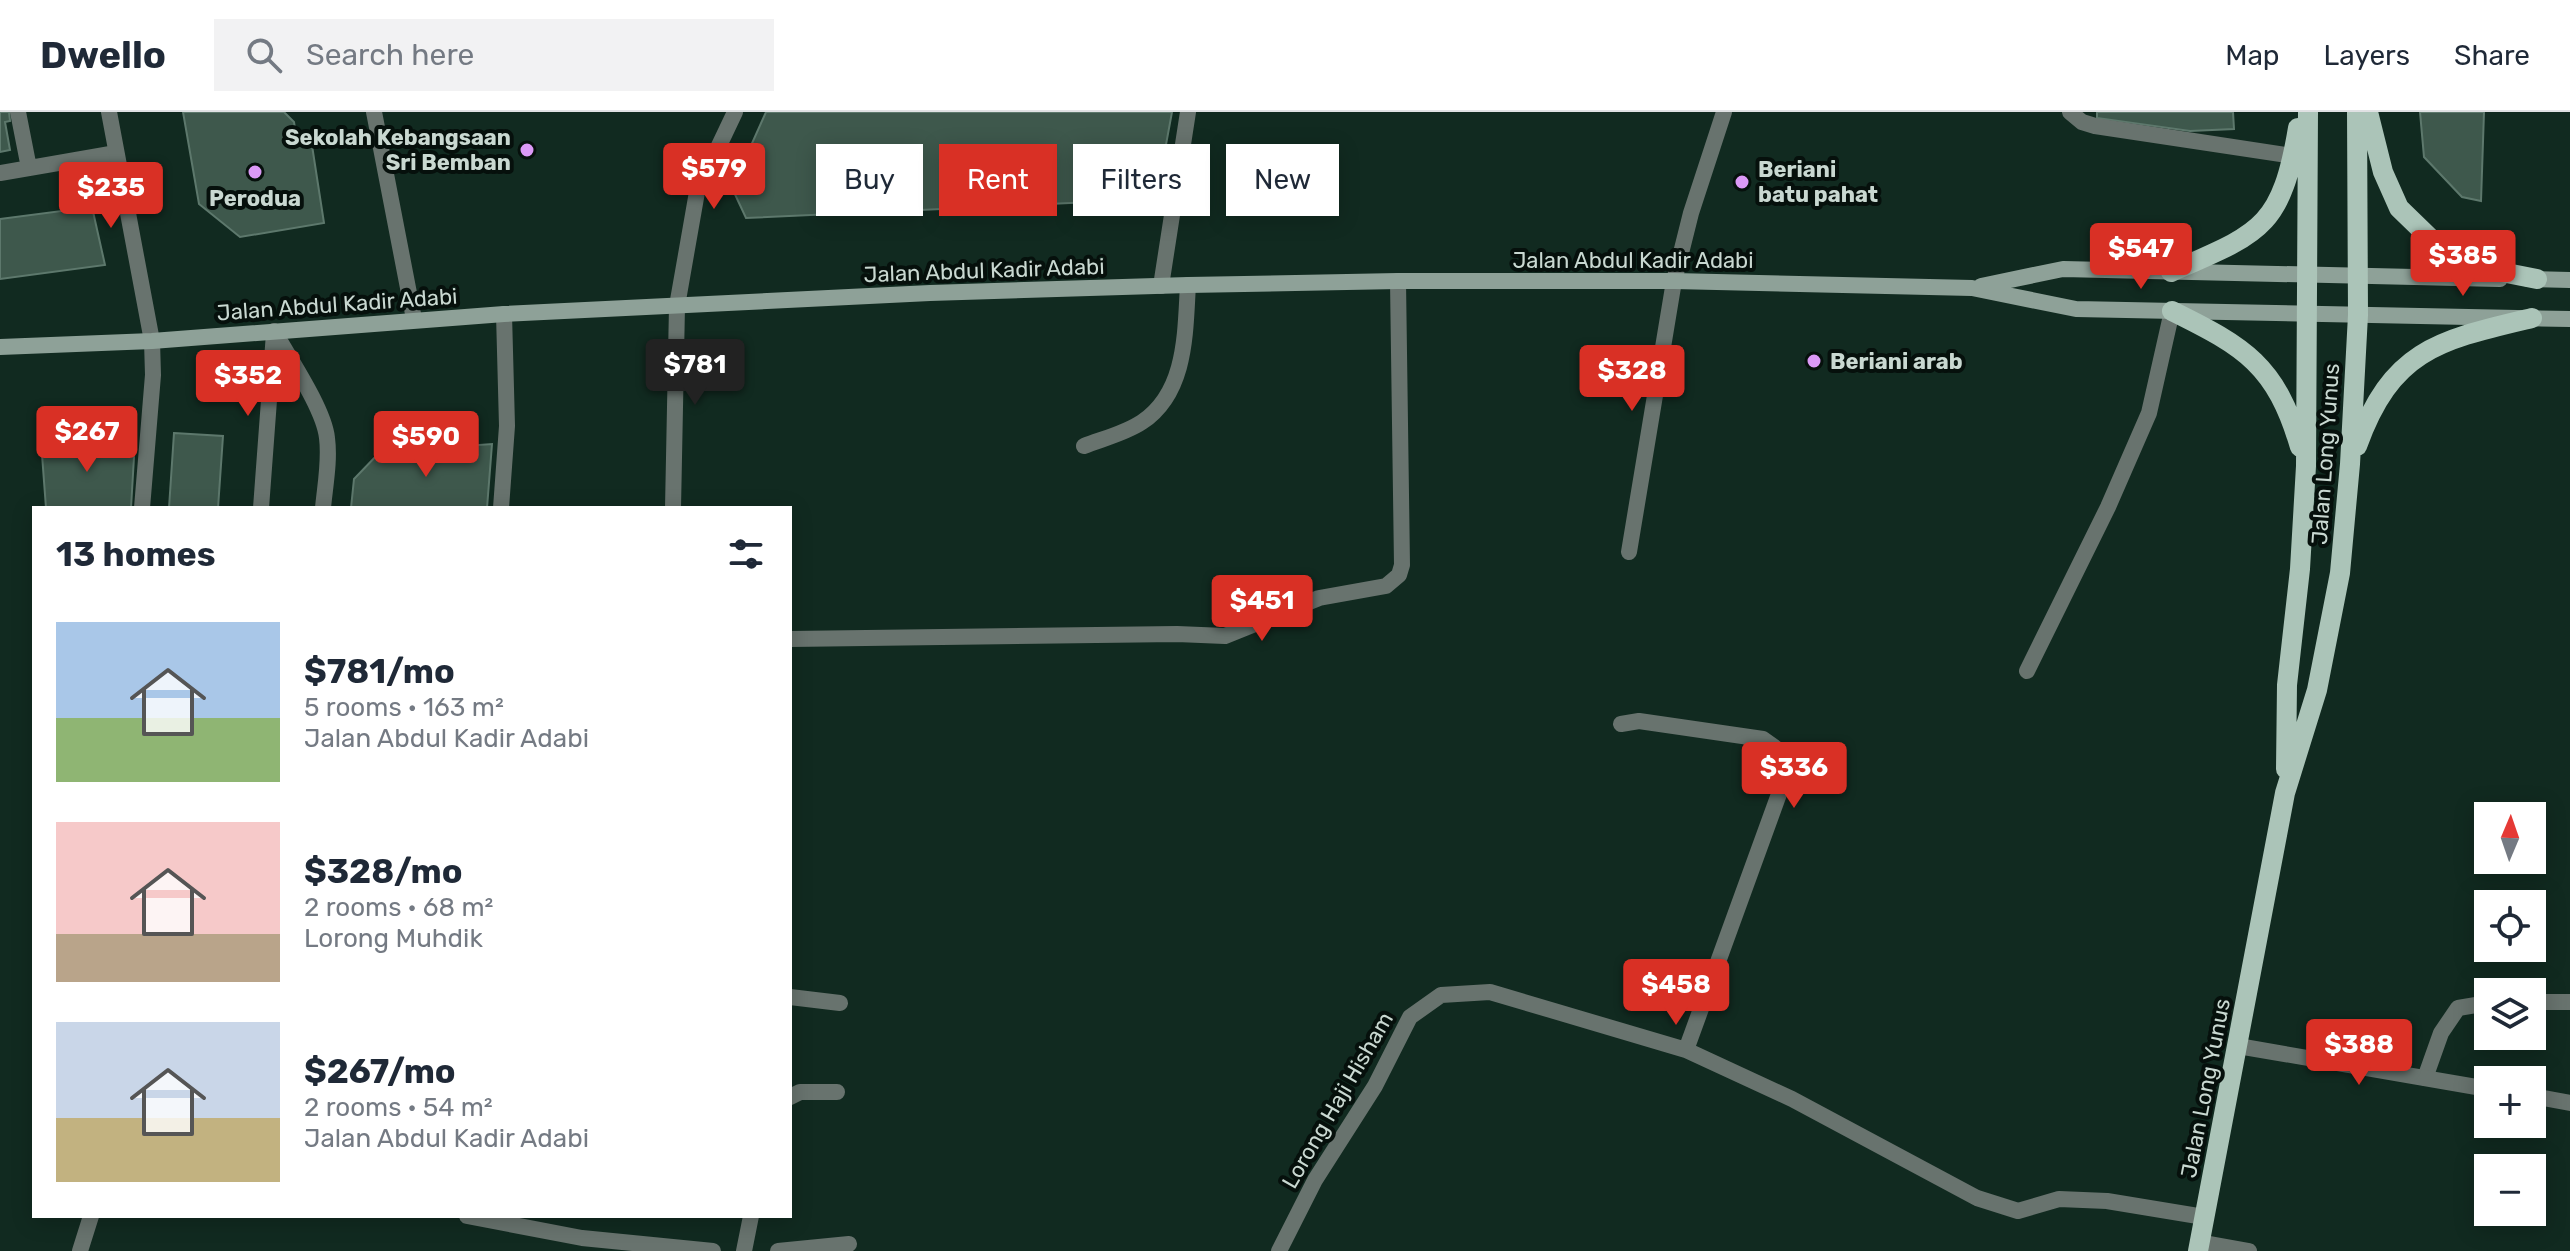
<!DOCTYPE html>
<html lang="en">
<head>
<meta charset="utf-8">
<style>
	body { margin:0; font-family:Rubik,sans-serif; background:#f2f2f3; color:#1f2937; height:100vh; display:flex; flex-direction:column; font-size:30px; white-space:nowrap }
	* { box-sizing:border-box; margin:0 }
	p { font-size:26px; color:#747a83 }
	.icon { flex:none; width:44px; height:44px; fill:none; stroke:currentColor; stroke-width:2; stroke-linecap:round; stroke-linejoin:round }
	.map { position:relative; flex:1; overflow:hidden }
	.side { position:absolute; left:32px; top:394px; width:760px; height:712px; display:flex; flex-direction:column; background:#fff; border-radius:0px; box-shadow:0 4px 20px #0003 }
	.side>* { flex:none }
	.hud { position:absolute; left:816px; top:32px; width:760px; height:72px; display:flex; gap:16px }
	.needle { width:52px; rotate:2deg }
	.buttons { position:absolute; left:2474px; top:690px; display:grid; gap:16px }
	.buttons a { display:grid; place-items:center; width:72px; height:72px; border-radius:0px; background:#fff; box-shadow:0 4px 20px #0003; font-size:40px }
	.price { position:absolute; translate:-50% -68px; padding:0 18px; border-radius:8px; background:#d93025; color:#fff; font-size:26px; line-height:52px; filter:drop-shadow(0 2px 4px #0008) }
	.price::after { content:''; position:absolute; left:50%; top:48px; width:24px; height:18px; margin-left:-12px; background:inherit; clip-path:polygon(0 0,100% 0,50% 100%) }
	.price.on { background:#222; color:#fff }
	ul { padding:0; list-style:none }
	li { display:flex; align-items:center; gap:24px; height:200px; padding:0 24px }
	li span { display:grid; place-items:center; flex:none; width:224px; height:160px; border-radius:0px; color:#555 }
	li>.icon { margin-inline-start:auto }
	span .icon { width:96px; height:96px; fill:#fffc; stroke-width:1 }
	li b { font-size:34px }
	h2 { display:flex; justify-content:space-between; align-items:center; height:96px; padding:0 24px; font-size:34px }
	.pill { padding:0 28px; border-radius:0px; background:#fff; box-shadow:0 4px 20px #0003; font-size:28px; line-height:72px }
	.pill.on { background:#d93025; color:#fff }
	header { display:flex; align-items:center; gap:48px; box-sizing:border-box; height:112px; padding:0 40px; background:#fff; border-bottom:2px solid #e0e1e3 }
	header strong { font-size:38px }
	nav { display:flex; gap:44px; margin-inline-start:auto; font-size:28px }
	.search { width:560px; height:72px; background:#f2f2f3; display:flex; align-items:center; gap:20px; box-sizing:border-box; padding:0 28px; border-radius:0px; color:#747a83; font-size:30px }
	.map>svg:first-child { display:block }
	.building { fill:#3e584c; stroke:#5d786c; stroke-width:2 }
	.lines { fill:none; stroke-linecap:round; stroke-linejoin:round }
	.service { stroke:#68736e; stroke-width:16 }
	.minor { stroke:#68736e; stroke-width:16 }
	.secondary { stroke:#8ea198; stroke-width:16 }
	.primary { stroke:#abc4b8; stroke-width:20 }
	.poi-dot { fill:#db99f6; stroke:#06100c; stroke-width:3 }
	.labels { text-anchor:middle; stroke-width:8; stroke-linejoin:round; paint-order:stroke }
	.poi-label { font-size:22px; font-weight:bold; fill:#c9d8d1; stroke:#06100c; text-anchor:start }
	.street-label { font-size:22px; fill:#c9d8d1; stroke:#06100c }
</style>
</head>
<body>
<header>
<strong>Dwello</strong>
<div class="search"><svg class="icon" aria-label="search" viewBox="0 0 24 24"><circle cx="10" cy="10" r="6"/><path d="M15 15l6 6"/></svg>Search here</div>
<nav><a>Map</a><a>Layers</a><a>Share</a></nav>
</header>
<div class="map">
<svg width="2570" height="1139" viewBox="0 0 2570 1139">
	<rect width="100%" height="100%" fill="#112a20"/>
	<path class="building" d="M0,0H9L10,9L5,10L10,38L0,40Z
		M183,0H284L294,10L297,29L311,27L324,111L240,125L199,92Z
		M766,0H1172L1156,87L746,106L732,76Z
		M2097,0H2233L2234,17L2190,19L2097,6Z
		M2420,0H2484L2481,89L2462,85L2424,45Z
		M92,95L105,153L0,167V107Z
		M174,321L223,324L218,396H169Z
		M111,324L134,345L131,396H46L41,329Z
		M492,332L487,396H351L354,367L380,340Z"/>
	<g class="lines">
		<path class="service" d="M18,0L29,56
			M374,0L414,207
			M2070,0L2082,10L2095,14L2293,44
			M0,61L116,41
			M1161,174L1188,0
			M1084,334C1102,327 1126,321 1142,310C1187,280 1185,220 1188,173
			M142,396L153,263L152,229
			M501,396L507,314L504,202
			M2027,559L2108,395L2149,301L2172,199
			M2532,890H2570
			M2425,966L2441,921L2458,896L2488,891
			M2199,1130L2249,1139"/>
		<path class="minor" d="M109,0L152,229
			M274,219C289,246 324,297 327,326C330,349 325,374 323,396
			M261,396L274,221
			M673,396L677,194L697,80L735,0
			M1629,440L1674,169L1691,101L1724,0
			M790,527L1177,522L1225,524L1319,486L1386,474L1399,463L1402,453L1398,169
			M1621,612L1639,609L1763,627L1784,642L1783,671L1686,938
			M790,885L840,891
			M2238,934L2488,977
			M2532,984L2570,991
			M790,985L800,980H837
			M467,1104L582,1126L713,1139
			M80,1139L91,1104
			M744,1139L751,1104
			M778,1139L849,1132
			M1279,1139L1315,1068L1375,974L1410,905L1441,883L1490,880L1686,938L1792,987L1977,1086L2018,1099L2059,1087L2107,1089L2204,1105"/>
		<path class="secondary" d="M2528,167L2570,168
			M1981,174L2063,157L2500,167
			M0,235L152,229L504,202L930,181L1188,173L1398,169H1674L1972,176L2076,197L2570,207"/>
		<path class="primary" d="M2368,0L2383,60L2399,96L2433,129L2476,155L2537,167
			M2171,160C2260,121 2281,117 2298,16
			M2172,199C2245,235 2276,253 2300,335
			M2357,334C2392,237 2439,228 2532,206
			M2286,657L2287,573L2300,457L2306,354L2308,0
			M2198,1139L2285,681L2317,578L2340,461L2350,352L2358,203L2357,0"/>
	</g>
	<g class="poi-dot">
		<circle cx="527" cy="38" r="8"/>
		<circle cx="255" cy="60" r="8"/>
		<circle cx="1742" cy="70" r="8"/>
		<circle cx="1814" cy="249" r="8"/>
	</g>
	<g class="labels">
		<g class="poi-label">
			<text x="511" y="33" text-anchor="end">Sekolah Kebangsaan<tspan x="511" dy="25">Sri Bemban</tspan></text>
			<text x="1758" y="65">Beriani<tspan x="1758" dy="25">batu pahat</tspan></text>
			<text x="255" y="94" text-anchor="middle">Perodua</text>
			<text x="1830" y="257">Beriani arab</text>
		</g>
		<g class="street-label">
			<text x="1633" y="156">Jalan Abdul Kadir Adabi</text>
			<text transform="translate(984 158) rotate(-2)" y="8">Jalan Abdul Kadir Adabi</text>
			<text transform="translate(337 192) rotate(-4)" y="8">Jalan Abdul Kadir Adabi</text>
			<text transform="translate(2325 342) rotate(-86)" y="8">Jalan Long Yunus</text>
			<text transform="translate(2205 976) rotate(-79)" y="8">Jalan Long Yunus</text>
			<text transform="translate(1337 988) rotate(-60)" y="8">Lorong Haji Hisham</text>
		</g>
	</g>
</svg>
<div class="buttons">
<a><svg class="needle" viewBox="-14 -14 28 28"><path d="M0-13l5 13h-10z" fill="#e53935"/><path d="M0 13l5-13h-10z" fill="#747a83"/></svg></a>
<a><svg class="icon" aria-label="locate" viewBox="0 0 24 24"><circle cx="12" cy="12" r="6"/><path d="M12 2v4M12 18v4M2 12h4M18 12h4"/></svg></a>
<a><svg class="icon" aria-label="layers" viewBox="0 0 24 24"><path d="M12 4l9 5-9 5-9-5zM3 14l9 5 9-5"/></svg></a>
<a>+</a>
<a>−</a>
</div>
<b class="price" style="left:714px;top:99px">$579</b>
<b class="price" style="left:111px;top:118px">$235</b>
<b class="price" style="left:2141px;top:179px">$547</b>
<b class="price" style="left:2463px;top:186px">$385</b>
<b class="price on" style="left:695px;top:295px">$781</b>
<b class="price" style="left:1632px;top:301px">$328</b>
<b class="price" style="left:248px;top:306px">$352</b>
<b class="price" style="left:87px;top:362px">$267</b>
<b class="price" style="left:426px;top:367px">$590</b>
<b class="price" style="left:1262px;top:531px">$451</b>
<b class="price" style="left:1794px;top:698px">$336</b>
<b class="price" style="left:1676px;top:915px">$458</b>
<b class="price" style="left:2359px;top:975px">$388</b>
<div class="hud">
<a class="pill">Buy</a>
<a class="pill on">Rent</a>
<a class="pill">Filters</a>
<a class="pill">New</a>
</div>
<section class="side">
<h2>13 homes<svg class="icon" aria-label="filters" viewBox="0 0 24 24"><path d="M4 7h16M4 17h16"/><circle cx="9" cy="7" r="2"/><circle cx="15" cy="17" r="2"/></svg></h2>
<ul>
<li><span style="background:linear-gradient(#a9c7e8 60%,#8fb573 0)"><svg class="icon" aria-label="home" viewBox="0 0 24 24"><path d="M3 11l9-7 9 7M6 9v11h12V9"/></svg></span><div><b>$781/mo</b><p>5 rooms · 163 m²</p><p>Jalan Abdul Kadir Adabi</p></div></li>
<li><span style="background:linear-gradient(#f6c9c9 70%,#b9a48a 0)"><svg class="icon" aria-label="home" viewBox="0 0 24 24"><path d="M3 11l9-7 9 7M6 9v11h12V9"/></svg></span><div><b>$328/mo</b><p>2 rooms · 68 m²</p><p>Lorong Muhdik</p></div></li>
<li><span style="background:linear-gradient(#c9d6e8 60%,#c2b280 0)"><svg class="icon" aria-label="home" viewBox="0 0 24 24"><path d="M3 11l9-7 9 7M6 9v11h12V9"/></svg></span><div><b>$267/mo</b><p>2 rooms · 54 m²</p><p>Jalan Abdul Kadir Adabi</p></div></li>
</ul>
</section>
</div>
</body>
</html>
